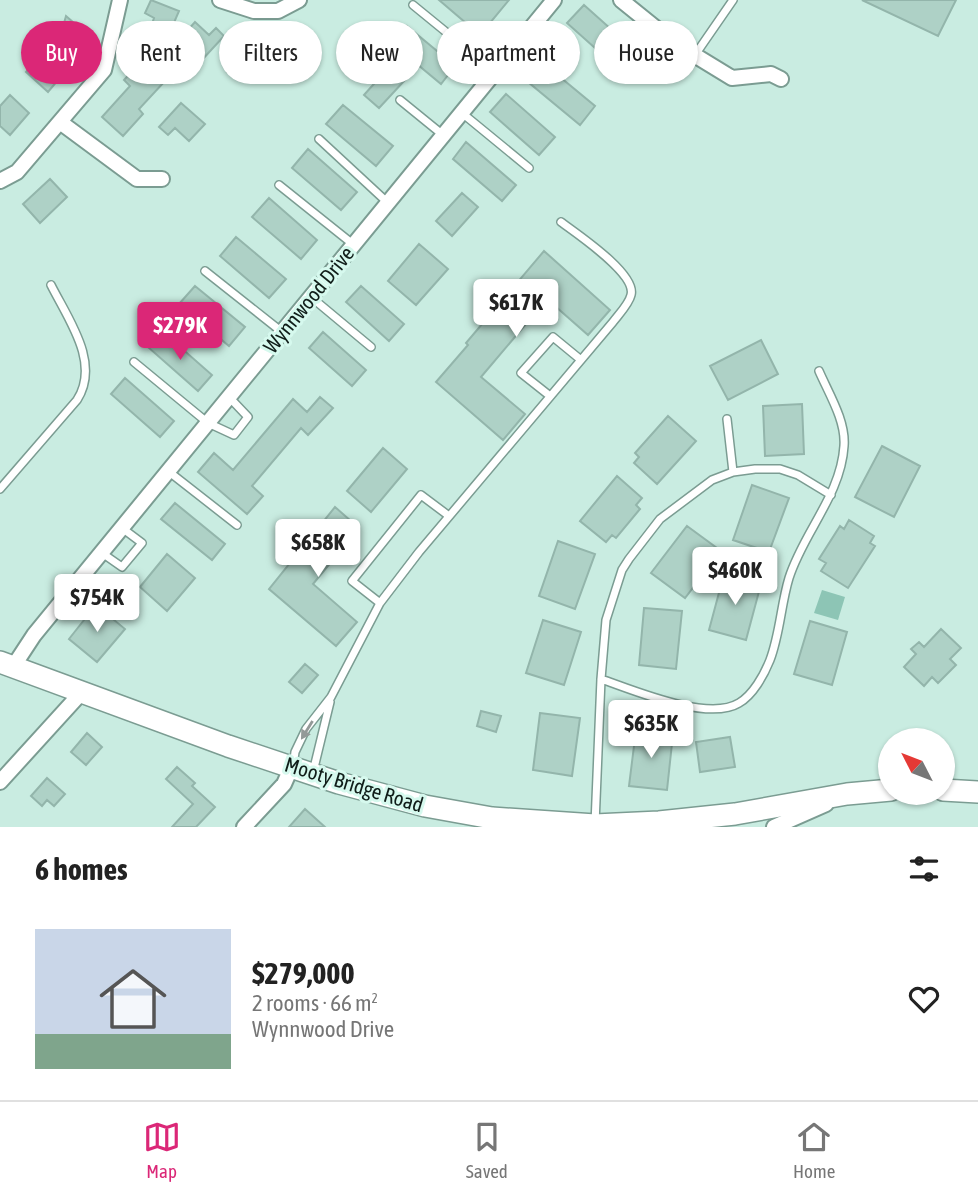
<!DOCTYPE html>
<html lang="en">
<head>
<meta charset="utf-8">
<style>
	body { margin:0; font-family:"Asap Condensed",sans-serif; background:#f2f2f2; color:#222; height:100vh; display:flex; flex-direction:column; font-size:26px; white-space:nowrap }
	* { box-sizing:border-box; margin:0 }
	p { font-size:23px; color:#767676 }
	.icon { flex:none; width:38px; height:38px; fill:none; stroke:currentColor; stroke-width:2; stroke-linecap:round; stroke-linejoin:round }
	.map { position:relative; height:827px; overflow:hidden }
	.side { display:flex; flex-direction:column; background:#fff; flex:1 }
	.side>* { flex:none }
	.hud { position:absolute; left:21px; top:21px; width:936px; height:63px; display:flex; gap:14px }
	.needle { width:46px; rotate:312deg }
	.buttons { position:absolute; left:878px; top:728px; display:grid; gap:14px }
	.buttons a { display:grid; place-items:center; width:77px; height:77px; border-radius:50%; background:#fff; box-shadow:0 2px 5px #0004; font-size:35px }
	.price { position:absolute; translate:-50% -60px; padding:0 16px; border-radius:7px; background:#fff; color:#222; font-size:23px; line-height:46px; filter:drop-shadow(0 2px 4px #0008) }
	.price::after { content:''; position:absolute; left:50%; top:42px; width:21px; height:16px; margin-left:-10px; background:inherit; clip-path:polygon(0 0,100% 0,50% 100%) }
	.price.selected { background:#db2777; color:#fff }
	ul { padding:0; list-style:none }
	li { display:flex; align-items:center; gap:21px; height:175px; padding:0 35px }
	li+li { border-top:2px solid #e0e0e0 }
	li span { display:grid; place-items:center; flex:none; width:196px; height:140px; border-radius:0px; color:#555 }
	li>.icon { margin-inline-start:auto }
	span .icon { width:84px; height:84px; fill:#fffc; stroke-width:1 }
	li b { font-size:30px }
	h2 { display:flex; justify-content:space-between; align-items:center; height:84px; padding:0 35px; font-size:30px }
	.chip { padding:0 24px; border-radius:32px; background:#fff; box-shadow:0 2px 5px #0004; font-size:24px; line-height:63px }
	.chip.selected { background:#db2777; color:#fff }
	.tabs { display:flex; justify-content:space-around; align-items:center; height:98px; border-top:2px solid #e0e0e0; background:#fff; font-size:19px; color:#767676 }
	.tabs a { display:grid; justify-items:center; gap:4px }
	.tabs .selected { color:#db2777 }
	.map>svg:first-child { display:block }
	.green { fill:#8dc5b5 }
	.building { fill:#aed1c6; stroke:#93b5ab; stroke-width:2 }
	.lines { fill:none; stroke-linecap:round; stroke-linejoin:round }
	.lane-casing { stroke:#7b9c92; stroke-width:10 }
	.street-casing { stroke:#7b9c92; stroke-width:18 }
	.secondary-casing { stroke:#7b9c92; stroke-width:24 }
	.lane { stroke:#fff; stroke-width:7 }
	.street { stroke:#fff; stroke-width:14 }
	.secondary { stroke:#fff; stroke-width:21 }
	.oneway { fill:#939998 }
	.labels { text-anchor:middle; stroke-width:6; stroke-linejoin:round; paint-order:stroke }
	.street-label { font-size:21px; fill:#101d19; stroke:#d6f9ee }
</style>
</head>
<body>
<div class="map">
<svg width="978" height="827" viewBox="0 0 978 827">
	<rect width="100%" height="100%" fill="#c9ece1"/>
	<path class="green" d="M822,590L845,597L838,620L814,613Z"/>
	<path class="building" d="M151,0L179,11L170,32L152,24L154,18L145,13Z
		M439,0H509L480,35Z
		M862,0H956L938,36Z
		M584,5L640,55L623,73L567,23Z
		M66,16L90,37L52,74L58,80L48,92L26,72L41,56L54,59Z
		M195,22L209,35L216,28L224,36L201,61L179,40Z
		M407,26L455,66L441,84L393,44Z
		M301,32L309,57L282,65L275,41Z
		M247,40L259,41L256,75L227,72L230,48L246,49Z
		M537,58L595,106L580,125L522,77Z
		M142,60L165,81L139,109L143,114L123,136L102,117L130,86L124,80Z
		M390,66L405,80L379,108L364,95Z
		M506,94L555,137L539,155L490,112Z
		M10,95L29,113L10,135L0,126V106Z
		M181,103L205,124L189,141L175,128L168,135L159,127Z
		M343,105L393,146L376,166L326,124Z
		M466,142L516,185L502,201L453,159Z
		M308,149L357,192L341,210L292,168Z
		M50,179L67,197L40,223L23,204Z
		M462,193L478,207L452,236L436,221Z
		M269,198L317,240L301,259L252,217Z
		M236,237L286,279L269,298L220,256Z
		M419,244L448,269L416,305L388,281Z
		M544,251L610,310L588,335L547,299L481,377L525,414L503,440L436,382L468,345L466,343Z
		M195,286L245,327L229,346L179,304Z
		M361,286L404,324L389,341L346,302Z
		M163,332L212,375L198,391L149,348Z
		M323,332L366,370L352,386L309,348Z
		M761,340L778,374L728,400L710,366Z
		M125,378L174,421L160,437L111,394Z
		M320,397L333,408L308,435L301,428L252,486L263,496L247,514L198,472L214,453L233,470L293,399L307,412Z
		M802,404L804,454L765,456L763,406Z
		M668,416L696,441L657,484L634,463L639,457L635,453Z
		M882,446L920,466L894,517L855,497Z
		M383,448L407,469L371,512L347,491Z
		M617,476L642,498L636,505L640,509L616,538L612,535L606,542L580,521Z
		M752,485L789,498L769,552L733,540Z
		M175,503L225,544L212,560L161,519Z
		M335,507L359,528L313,584L357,622L336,646L269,589Z
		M849,520L874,536L870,543L875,546L848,588L821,571L826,563L819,559L840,526L844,529Z
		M687,526L721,551L685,598L651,573Z
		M558,541L595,554L575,609L539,596Z
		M167,554L195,578L167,611L140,587Z
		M724,574L761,584L746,640L709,630Z
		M96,605L125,629L97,662L69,639Z
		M644,608L682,611L676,669L639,665Z
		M543,620L581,632L564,685L526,673Z
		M810,621L847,632L832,685L794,674Z
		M941,629L961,648L950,659L956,665L938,683L932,677L924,686L904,667L916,654L911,649L919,642L924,647Z
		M305,664L318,675L302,693L289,682Z
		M481,711L501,716L496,732L477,726Z
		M540,713L580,718L572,776L533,770Z
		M636,730L673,734L667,790L629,786Z
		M87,733L102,747L86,765L71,752Z
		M730,737L735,767L700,772L696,742Z
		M177,767L195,783L192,786L215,807L196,827H172L193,804L166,779Z
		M47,778L65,794L54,806L47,800L42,806L31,796Z
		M305,809L325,827H289Z"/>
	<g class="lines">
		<g class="lane-casing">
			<path id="lane" d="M413,5L495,72
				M695,55L733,0
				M400,100L443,135
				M462,113L529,168
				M319,139L387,202
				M279,185L354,245
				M205,271L282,332
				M311,297L371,347
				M134,362L208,423L234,435L248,417L229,397
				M550,396L521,373L553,337L581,360
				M727,419L733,472
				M168,471L237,525
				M0,489L77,400C101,363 68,319 51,285
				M102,553L122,567L142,543L122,528
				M380,603L352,581L421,495L449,516
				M601,679C633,690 708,722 739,703C753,695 764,675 770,660C780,634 781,604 789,578C803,533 841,495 844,446C846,421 829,394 819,371
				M293,766L295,752L306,729L331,697L380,603L419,552L613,322C619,314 629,304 631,295C637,274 577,234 561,222
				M313,772L330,702
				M595,824L601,679L606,620L622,570L629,559L660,519L712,480L733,472L755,469H780L798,475L831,495"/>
		</g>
		<g class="street-casing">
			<path id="street" d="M220,0L254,11H278L299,0
				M621,0L673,42L732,78L771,74L781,79
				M60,122L137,179H162
				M0,181L17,172L104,70L120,0
				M13,667L34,635L554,0
				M0,782L81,693
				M244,827L284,784L292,766
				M774,827L826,804"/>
		</g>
		<g class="secondary-casing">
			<path id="secondary" d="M0,662L228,746L339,783L425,806L492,818L595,825L659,822L735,814L847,794L891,790
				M943,790L978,792"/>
		</g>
		<use href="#lane" class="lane"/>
		<use href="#street" class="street"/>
		<use href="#secondary" class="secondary"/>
	</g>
	<defs><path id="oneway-solid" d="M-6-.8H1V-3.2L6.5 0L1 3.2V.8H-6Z" transform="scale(1.75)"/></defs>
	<use class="oneway" href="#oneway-solid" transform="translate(307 730) rotate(122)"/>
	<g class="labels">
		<g class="street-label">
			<text transform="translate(309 300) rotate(-51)" y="7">Wynnwood Drive</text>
			<text transform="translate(354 785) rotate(17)" y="7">Mooty Bridge Road</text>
		</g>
	</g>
</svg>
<div class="buttons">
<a><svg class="needle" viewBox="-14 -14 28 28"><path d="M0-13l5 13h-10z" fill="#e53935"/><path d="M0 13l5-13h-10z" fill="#767676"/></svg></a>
</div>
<b class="price" style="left:516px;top:339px">$617K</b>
<b class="price selected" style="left:180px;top:362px">$279K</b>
<b class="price" style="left:318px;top:579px">$658K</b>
<b class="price" style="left:735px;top:607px">$460K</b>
<b class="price" style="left:97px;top:634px">$754K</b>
<b class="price" style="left:651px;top:760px">$635K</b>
<div class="hud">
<a class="chip selected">Buy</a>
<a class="chip">Rent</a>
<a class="chip">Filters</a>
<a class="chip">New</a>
<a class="chip">Apartment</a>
<a class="chip">House</a>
</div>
</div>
<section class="side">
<h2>6 homes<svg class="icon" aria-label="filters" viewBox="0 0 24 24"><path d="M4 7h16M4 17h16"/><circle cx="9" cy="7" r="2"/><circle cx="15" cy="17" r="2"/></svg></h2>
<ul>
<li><span style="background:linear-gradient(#c9d6e8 75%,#7fa58c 0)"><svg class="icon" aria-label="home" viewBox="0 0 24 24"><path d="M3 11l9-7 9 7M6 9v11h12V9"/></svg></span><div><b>$279,000</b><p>2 rooms · 66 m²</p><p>Wynnwood Drive</p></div><svg class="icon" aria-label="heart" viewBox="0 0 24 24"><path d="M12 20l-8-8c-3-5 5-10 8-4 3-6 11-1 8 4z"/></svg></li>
</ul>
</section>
<nav class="tabs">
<a class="selected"><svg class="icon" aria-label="map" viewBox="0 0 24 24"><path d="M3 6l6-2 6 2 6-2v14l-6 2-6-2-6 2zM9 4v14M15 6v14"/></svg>Map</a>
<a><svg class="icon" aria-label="saved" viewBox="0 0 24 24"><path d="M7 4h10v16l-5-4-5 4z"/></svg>Saved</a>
<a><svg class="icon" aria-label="home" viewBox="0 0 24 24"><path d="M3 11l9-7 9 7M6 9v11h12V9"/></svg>Home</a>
</nav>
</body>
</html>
